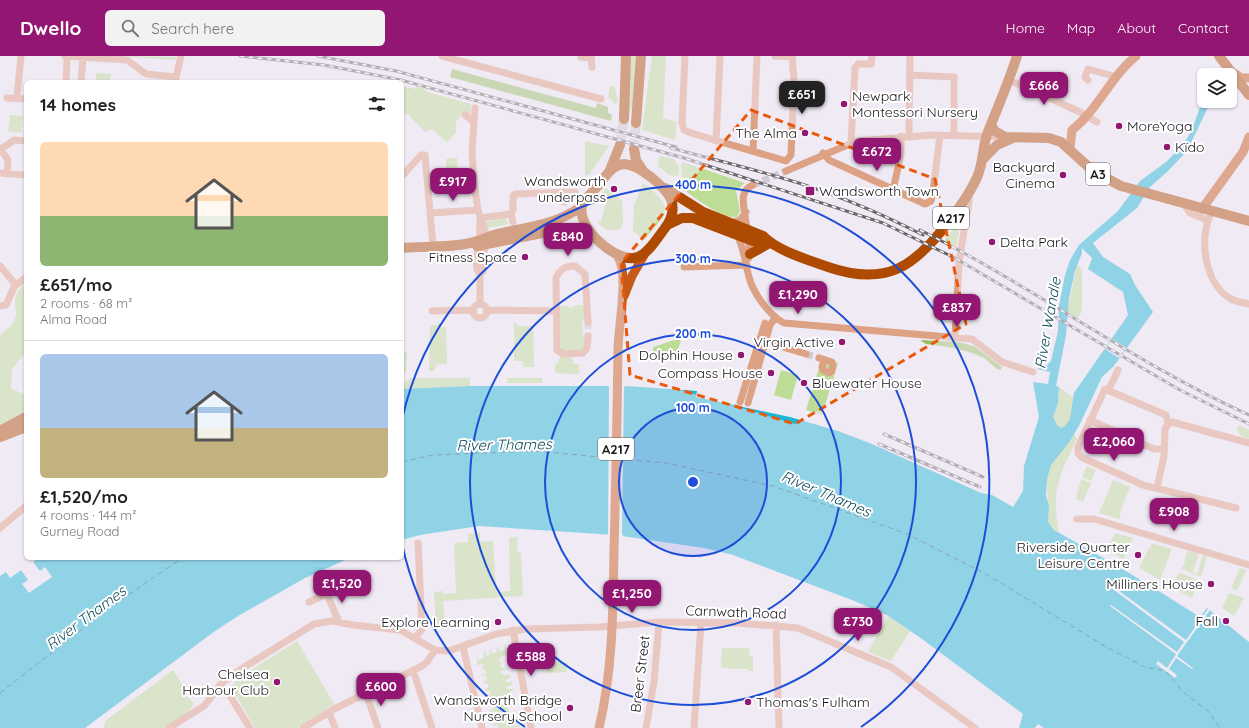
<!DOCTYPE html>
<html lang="en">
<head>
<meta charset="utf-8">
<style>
	body { margin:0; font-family:Quicksand,sans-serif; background:#f2f2f2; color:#202124; height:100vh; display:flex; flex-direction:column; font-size:15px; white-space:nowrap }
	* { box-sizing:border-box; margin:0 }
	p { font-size:13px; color:#757577 }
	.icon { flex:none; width:22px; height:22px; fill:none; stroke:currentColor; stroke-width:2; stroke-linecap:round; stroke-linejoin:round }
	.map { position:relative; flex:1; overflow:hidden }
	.drawer { position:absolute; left:24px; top:24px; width:380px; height:480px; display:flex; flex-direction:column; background:#fff; border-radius:6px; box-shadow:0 1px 3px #0004 }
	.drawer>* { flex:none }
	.buttons { position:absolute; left:1197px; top:12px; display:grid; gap:8px }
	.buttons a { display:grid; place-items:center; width:40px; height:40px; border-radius:6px; background:#fff; box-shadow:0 1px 3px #0004; font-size:20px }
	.price { position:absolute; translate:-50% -34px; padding:0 9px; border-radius:8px; background:#921672; color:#fff; font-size:13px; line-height:26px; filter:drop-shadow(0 1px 2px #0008) }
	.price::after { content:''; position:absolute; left:50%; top:24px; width:12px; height:9px; margin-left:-6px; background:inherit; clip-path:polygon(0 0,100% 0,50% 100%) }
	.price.on { background:#222; color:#fff }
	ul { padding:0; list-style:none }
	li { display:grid; align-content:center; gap:8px; height:212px; padding:0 16px }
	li+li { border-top:1px solid #e0e0e0 }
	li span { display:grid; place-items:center; height:124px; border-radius:6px; color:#555 }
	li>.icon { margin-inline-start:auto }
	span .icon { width:72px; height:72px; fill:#fffc; stroke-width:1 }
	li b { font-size:17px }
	h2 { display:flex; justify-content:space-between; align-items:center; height:48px; padding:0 16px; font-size:17px }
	header { display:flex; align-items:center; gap:24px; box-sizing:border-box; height:56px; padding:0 20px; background:#921672; color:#fff }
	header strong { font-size:19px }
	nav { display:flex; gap:22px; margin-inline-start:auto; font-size:14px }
	.search { width:280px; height:36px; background:#f2f2f2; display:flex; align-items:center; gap:10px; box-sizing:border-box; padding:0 14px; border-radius:6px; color:#757577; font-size:15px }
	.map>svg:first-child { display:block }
	.green { fill:#bddd97 }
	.forest { fill:#9ac168 }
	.water { fill:#1bb7d6; fill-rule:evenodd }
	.pier { fill:#f0eaf4 }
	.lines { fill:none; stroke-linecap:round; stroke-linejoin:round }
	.ferry { stroke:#134d5a; stroke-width:1; stroke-dasharray:5 4; stroke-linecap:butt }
	.minor-tunnel { stroke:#d0cad4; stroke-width:7; stroke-dasharray:7 3.5; stroke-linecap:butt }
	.highway-tunnel { stroke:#d0cad4; stroke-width:10; stroke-dasharray:10 5; stroke-linecap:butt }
	.minor { stroke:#dda184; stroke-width:7 }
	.major { stroke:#c65a16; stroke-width:9 }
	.highway { stroke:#ae4a02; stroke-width:10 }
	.rail-casing { stroke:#6b676d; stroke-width:3 }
	.rail { stroke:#fff; stroke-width:1.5; stroke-dasharray:4.5; stroke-linecap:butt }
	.marked { fill:none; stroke:#e8590c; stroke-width:3; stroke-dasharray:8 5; stroke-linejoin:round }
	.ring { fill:none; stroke:#1d4ed8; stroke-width:2 }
	.poi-dot { fill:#921672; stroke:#fff; stroke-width:1.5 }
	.labels { text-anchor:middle; stroke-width:4; stroke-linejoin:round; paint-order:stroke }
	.shield { fill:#fff; stroke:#5f5d60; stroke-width:1 }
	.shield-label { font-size:13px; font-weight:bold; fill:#1b181c }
	.poi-label { font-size:14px; fill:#1b181c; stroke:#fff; text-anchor:end }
	.street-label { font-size:14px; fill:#1b181c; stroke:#fff }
	.water-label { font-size:15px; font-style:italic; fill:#134d5a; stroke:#fff }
	.centre { fill:#1d4ed8; stroke:#fff; stroke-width:2 }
	.ring-label { font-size:12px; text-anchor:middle; font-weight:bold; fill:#1d4ed8; stroke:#fff; stroke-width:4; stroke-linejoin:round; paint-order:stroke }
</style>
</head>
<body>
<header>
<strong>Dwello</strong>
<div class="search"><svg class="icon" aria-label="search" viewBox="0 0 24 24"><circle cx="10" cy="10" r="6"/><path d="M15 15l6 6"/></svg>Search here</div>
<nav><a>Home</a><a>Map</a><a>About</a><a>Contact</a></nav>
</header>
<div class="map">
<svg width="1249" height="672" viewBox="0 0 1249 672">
	<rect width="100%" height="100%" fill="#f0eaf4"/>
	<path class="green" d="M118,0L176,1L175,4Z
		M631,0H638L634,51L628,55Z
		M652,0H666L663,62L677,66L675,84L642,74Z
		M96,17L111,18L110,26H96Z
		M402,30L416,33V30L425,33L427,36L471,48L470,59L463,57L456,66V76L447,86L432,73L425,76L408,58H402Z
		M608,30L615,31L618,47H614L608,41L610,31Z
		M10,59L23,60L21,77L8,75Z
		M585,85L609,90L589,119H585Z
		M659,100L674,103L679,112L678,120L669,119L658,110Z
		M457,102L458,121L447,122L446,103Z
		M683,106L745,127L736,135L740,155L737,161C726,164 695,143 686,135L683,131L681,109Z
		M643,127C676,153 668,155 644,184L633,175L634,149Z
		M606,132L622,145L623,167L619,174H606L597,166L601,165L606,147L602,137Z
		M505,162L508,168L506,169L487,172L486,166Z
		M960,162L961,163L956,192L945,185Z
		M1077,209L1082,213V255L1078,262L1067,256Z
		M26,227V296L12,313L11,333L22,337L26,341V355L0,370V279C4,275 12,270 14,265C21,251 6,244 26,227Z
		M577,249H584L585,265H582L583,281H585L583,294L561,295L558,250H565L571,252Z
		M438,267H441V271H446L447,308H437L434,315H429L430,269H438Z
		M514,267H517V270H533L534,311H523V305H514Z
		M677,283L681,285L677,295L653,297V291Z
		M402,295L407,296L406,316L402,320Z
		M562,300H570L573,304V308H579V318L555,317V308H558L559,303Z
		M822,302L838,307L822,359L806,354Z
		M781,314L798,319L791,344L774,339Z
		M410,322H470V330L403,333V328Z
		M507,322H542V327H507Z
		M1059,331L1074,342C1073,353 1073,368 1061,372L1057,369L1053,361L1058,347Z
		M1239,369L1249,374V383L1240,379L1237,373Z
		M1074,378L1077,383C1059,419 1051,435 1059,477L1054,473L1048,466L1047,423L1051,408Z
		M1087,410L1096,414L1091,425L1082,421Z
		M1081,423L1091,427L1083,446L1076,443Z
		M1113,424L1130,431L1124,445L1119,463L1099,457Z
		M480,477V486L493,485L496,536L510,535L509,482L518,481L517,496L521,497L523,540L443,545L445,568L436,569L434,536L443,535V538L456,537L454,489L455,487L468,486V478Z
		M1115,477L1133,482L1123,503L1107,493Z
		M1151,487L1172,493L1160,524L1139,512L1149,493L1151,492Z
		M1187,495L1199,498L1193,516L1197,518L1203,499L1207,500L1201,521L1181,513L1184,509Z
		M1240,512L1246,514L1237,535L1231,532Z
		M1179,516L1199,525L1192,542L1172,531Z
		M1229,537L1244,542L1234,560L1222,552Z
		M888,560L910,575L891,605L868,596Z
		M297,585L334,648L297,672H255L231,631L240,621Z
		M510,587L513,597L503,600L499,604L500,606L507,605L500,607L501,611L509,613L501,615V618L510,619L511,621L506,624V626H512V629L507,631V633H513V635L509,636V639L510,641H514V643L510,645V647L516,649L508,650L510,659L514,663L518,662V664L514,666V669H519L520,671L499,672L497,669L494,670L493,668L497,666V663H492L491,661L496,658L494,655L490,656V654L493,653V649H488V647L492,646V642H487L486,640L490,639V635H485V633L488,632L489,628H483L487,622L485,619L482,620L481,618H485V613L480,611H483L484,608L476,609V607L478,606L476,599L479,604L484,601L483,596L485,595L486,600L490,598L489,594L491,593L492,597H497L496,591H498L500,595L505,594L504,589H505L507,593L511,592Z
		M722,592H749V598L753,602V615H749L747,613H732L721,611Z
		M547,606H567V616L547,617Z
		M173,614L184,631L187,641L194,647L187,658L165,672H104L105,665Z"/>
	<path class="forest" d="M452,13L596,52L597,47L608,51V57L612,59L611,65L450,21Z
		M922,284L958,286L974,290L1002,311L1001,314L997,313L984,302L972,297L954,292L926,288L921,285Z"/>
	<path class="water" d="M1204,40V45H1211L1187,95L1168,115L1150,131L1137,152L1093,187L1103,201L1130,218L1135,229L1153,256L1113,311L1102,321L1080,368L1070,385L1051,409L1047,423L1046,440L1049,450L1048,466L1054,474C1103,501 1152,530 1200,561L1207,552L1249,586V672H1044L1038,668L1035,672H1019L1023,658L922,583L887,559L852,544L733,499L704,492L615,479L479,470L420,479L402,484V333L470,330H608L610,332L627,330L697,335L696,341L790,361L838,375L872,388L981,437L992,439L1013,451L1023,435L1024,410L1039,361L1033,326L1048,328L1050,316L1037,313L1046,310L1051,305L1058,275L1059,250L1065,219L1070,204L1079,189L1118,155L1140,125L1166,106L1182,90L1191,76ZM1082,192L1092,202L1088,213L1123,236L1128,259L1074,337L1070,363L1065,370L1061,372L1057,369L1053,361L1058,347L1059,331L1056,330L1066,279L1069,242L1075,215L1082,197Z
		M39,502H350L305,522L238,560L215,575L85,672H0V520L6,516L10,522Z"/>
	<path class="pier" d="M1112,283L1126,291L1119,302L1105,293Z
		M609,328L611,330L627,329L624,331L622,478H623L622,483L606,481L608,477Z
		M33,506L40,515L45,511L52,521L29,537L22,528L28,524L21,514Z
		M1111,529L1186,584L1208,553L1210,554L1177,600L1193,612L1192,613L1176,602L1169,613L1177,619L1175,622L1156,608L1158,605L1167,612L1176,598L1110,550L1111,549L1177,596L1184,586L1110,531Z"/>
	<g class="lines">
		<path class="ferry" d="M619,403L666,407L773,430L907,478L984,517L1108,592L1145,611L1166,615L1183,636L1208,655L1220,672
			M402,406L433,399L535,395L612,402
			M0,637L108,553L182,502"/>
		<path class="minor-tunnel" d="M753,129L786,115
			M588,266V280
			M773,288L786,292
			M806,298L819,302"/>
		<path class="highway-tunnel" d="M620,89L624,63
			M634,93L636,67"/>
		<path class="minor" d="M65,0L127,4L146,18L176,21
			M442,0L601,43
			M591,0L592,11
			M685,0L682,67L684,74L691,77L786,105L791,99L794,24L792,0
			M775,0L793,1
			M581,1L591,2
			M910,19L954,21V79
			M1009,24L1078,55L1097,66
			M1088,24L1085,21L1088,13L1117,21
			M66,26L67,0
			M81,26L83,1
			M175,26L181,0
			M1047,41L1056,23L1065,28
			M7,42L26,43
			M17,42L21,0
			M465,59L474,66L472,95L474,126L478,154L486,177L483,215L480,219V248
			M474,66L475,52
			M909,80L910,0
			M716,85L720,0
			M851,86L855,12L858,8H871L872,0
			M0,92L8,104L7,118
			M1,93L14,84L26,85
			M753,95L757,0
			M823,97L829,104L925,148L931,145L933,136L940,79
			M786,115L857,85L932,79L1005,81
			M0,117L26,119
			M403,119L421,99H425L433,190
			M893,134L901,98V80
			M564,136V146
			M1184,148L1190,157L1207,164
			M1212,156C1198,180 1204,228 1231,243C1237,246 1243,247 1249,248
			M430,157L478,154
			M511,158L513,166
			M480,162L511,158L513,154V140L515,138L575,136
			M480,164C480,171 480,178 479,184C478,196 473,209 480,219
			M731,167L740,164L746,156
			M737,179C744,192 745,206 749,221C753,237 769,259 784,267L972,283L1002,306L1033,316
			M749,202C752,185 740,147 744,138C745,133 749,131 753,129
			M0,210L16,229
			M684,211L747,209
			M473 255a7 7 0 1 1 14 0a7 7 0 1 1-14 0Z
			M0,250L6,249L14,231L26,221
			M487,254L556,255
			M432,255L473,254
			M588,266L585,218L575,210C565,210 560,213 556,222L557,294L563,298L583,297L587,292L588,280
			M955,281L959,206L969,146V138
			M765,285L773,288
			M786,292L806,298
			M819,302L832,306L833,309L832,315L829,317L823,314L822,311L824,304
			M1109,333L1118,314
			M750,340L770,269L775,262
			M740,346L765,267
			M748,347L749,343
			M1090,364L1154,393H1164
			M1167,364L1166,359L1105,333L1078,391V397L1081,401L1143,429L1236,452
			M1157,432L1164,400L1165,373L1168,368L1172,366L1249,387
			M1077,463H1094L1249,509
			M0,472L26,450
			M327,538L339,566
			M309,546L337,533
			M776,569L779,672
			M513,574L531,672
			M415,582L422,573L418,487
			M463,591L482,672
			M413,614L432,672
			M219,630L230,640L250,672
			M366,637L378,672
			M329,656L335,672
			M169,672L204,650L224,625L246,610L314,568L332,565L353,569L400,574L435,594L449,595L496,578L526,573L599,571L659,566L737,567L798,572L891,611L975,672
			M303,672L334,653L422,610L427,606L435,594
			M646,672L654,626L659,566
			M694,672L701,567"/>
		<path class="major" d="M1234,17L1241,22H1249
			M1070,92L1072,74C1098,54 1110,21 1136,0
			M1202,153L1243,96L1249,81
			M624,240L632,220L647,194
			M599,672C613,613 613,554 614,494C616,427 617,361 618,294C618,270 630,217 617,199"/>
		<path class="highway" d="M1219,0L1249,39
			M624,63L626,0
			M636,67L641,0
			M991,69L995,75L1005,81L1049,82L1061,86L1093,115L1121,130L1249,165
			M634,93L636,104L643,115
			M983,103L997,89L1013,82
			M624,108C635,109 642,115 651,121C668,135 682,149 665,172C658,181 649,197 638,201C618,209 576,172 582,150C585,142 596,133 601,126C607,118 613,109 624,108Z
			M610,114L620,89
			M665,132L703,156L763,180C777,195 809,204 828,211C886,231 915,211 949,165C960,151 971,136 978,119C984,104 982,89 989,73C999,49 1009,25 1017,0
			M667,169L682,162H693L761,188L770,187
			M477,190L562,173H574L593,181
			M402,192C424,190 448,192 470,187C481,185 491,179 502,177C532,170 556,169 582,150
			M750,198L768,188
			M0,375L26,361
			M0,381L26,371"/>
		<g class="rail-casing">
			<path id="rail" d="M240,0L324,9L401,24L684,102L883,167L953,201L1180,334L1249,368
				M318,0L396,15L676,91
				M671,92C708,102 745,111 782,122C831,136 878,156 923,179
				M920,174C1033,230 1134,307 1249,359
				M884,378L983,421
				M879,388L980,431"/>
		</g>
		<use href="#rail" class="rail"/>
	</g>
	<path d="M0 0H1249V672H0ZM751,54L935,123L966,268L795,368L630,319L621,207Z" fill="#f0eaf4" fill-opacity=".55" fill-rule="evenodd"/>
	<path class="marked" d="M751,54L935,123L966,268L795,368L630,319L621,207Z"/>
	<circle cx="693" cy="426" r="74" fill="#1d4ed8" fill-opacity=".12"/>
	<g class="ring">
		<circle cx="693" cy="426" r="74"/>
		<circle cx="693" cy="426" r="148"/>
		<circle cx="693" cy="426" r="223"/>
		<path d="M525 671A297 297 0 0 1 402 488M402 364A297 297 0 1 1 861 671"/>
	</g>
	<g class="poi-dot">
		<circle cx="844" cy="48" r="4"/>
		<circle cx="1119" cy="70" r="4"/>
		<circle cx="805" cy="77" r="4"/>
		<circle cx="1167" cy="91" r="4"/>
		<circle cx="1063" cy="119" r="4"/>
		<circle cx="614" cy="133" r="4"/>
		<rect x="805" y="130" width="10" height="10" rx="2"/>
		<circle cx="992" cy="186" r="4"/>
		<circle cx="525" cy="201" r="4"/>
		<circle cx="842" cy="286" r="4"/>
		<circle cx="741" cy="299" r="4"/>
		<circle cx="771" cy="317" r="4"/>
		<circle cx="804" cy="327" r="4"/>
		<circle cx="1138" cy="499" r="4"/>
		<circle cx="1211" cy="528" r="4"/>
		<circle cx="1226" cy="565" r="4"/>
		<circle cx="498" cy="566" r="4"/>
		<circle cx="277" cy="626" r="4"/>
		<circle cx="748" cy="646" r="4"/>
		<circle cx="570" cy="652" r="4"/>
	</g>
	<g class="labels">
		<g class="shield">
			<rect x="1086" y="107" width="24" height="22" rx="3"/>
			<rect x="933" y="151" width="36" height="22" rx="3"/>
			<rect x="598" y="382" width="36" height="22" rx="3"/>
		</g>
		<g class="shield-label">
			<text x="1098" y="123">A3</text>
			<text x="951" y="167">A217</text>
			<text x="616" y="398">A217</text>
		</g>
		<g class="poi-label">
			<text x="852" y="45" text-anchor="start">Newpark<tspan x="852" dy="16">Montessori Nursery</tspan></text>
			<text x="1127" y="75" text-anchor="start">MoreYoga</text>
			<text x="797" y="82">The Alma</text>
			<text x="1175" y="96" text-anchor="start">Kïdo</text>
			<text x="1055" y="116">Backyard<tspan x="1055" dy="16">Cinema</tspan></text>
			<text x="606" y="130">Wandsworth<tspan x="606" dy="16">underpass</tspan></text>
			<text x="819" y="140" text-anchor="start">Wandsworth Town</text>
			<text x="1000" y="191" text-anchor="start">Delta Park</text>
			<text x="517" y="206">Fitness Space</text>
			<text x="834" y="291">Virgin Active</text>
			<text x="733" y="304">Dolphin House</text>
			<text x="763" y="322">Compass House</text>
			<text x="812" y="332" text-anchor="start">Bluewater House</text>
			<text x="1130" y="496">Riverside Quarter<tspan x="1130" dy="16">Leisure Centre</tspan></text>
			<text x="1203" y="533">Milliners House</text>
			<text x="1218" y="570">Fall</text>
			<text x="490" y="571">Explore Learning</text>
			<text x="269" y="623">Chelsea<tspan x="269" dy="16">Harbour Club</tspan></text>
			<text x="562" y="649">Wandsworth Bridge<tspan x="562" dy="16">Nursery School</tspan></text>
			<text x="756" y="651" text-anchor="start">Thomas's Fulham</text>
		</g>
		<g class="street-label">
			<text transform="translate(736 556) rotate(2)" y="5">Carnwath Road</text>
			<text transform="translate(640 618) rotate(-83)" y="5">Breer Street</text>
		</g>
		<g class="water-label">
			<text transform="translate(1048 267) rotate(-80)" y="5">River Wandle</text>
			<text transform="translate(504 389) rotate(-1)" y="5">River Thames</text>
			<text transform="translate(826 438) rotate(23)" y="5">River Thames</text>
			<text transform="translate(86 562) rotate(-37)" y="5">River Thames</text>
		</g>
	</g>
	<circle cx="693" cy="426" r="6" class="centre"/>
	<g class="ring-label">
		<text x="693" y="133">400 m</text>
		<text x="693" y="207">300 m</text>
		<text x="693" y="282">200 m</text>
		<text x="693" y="356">100 m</text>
	</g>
</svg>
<div class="buttons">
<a><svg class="icon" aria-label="layers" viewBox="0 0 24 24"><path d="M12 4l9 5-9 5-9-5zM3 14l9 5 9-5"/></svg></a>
</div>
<b class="price" style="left:1044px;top:50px">£666</b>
<b class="price on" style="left:802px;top:59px">£651</b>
<b class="price" style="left:877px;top:116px">£672</b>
<b class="price" style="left:453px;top:146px">£917</b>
<b class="price" style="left:568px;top:201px">£840</b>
<b class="price" style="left:798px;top:259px">£1,290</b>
<b class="price" style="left:957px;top:272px">£837</b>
<b class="price" style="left:1114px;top:406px">£2,060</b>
<b class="price" style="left:1174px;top:476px">£908</b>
<b class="price" style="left:342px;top:548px">£1,520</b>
<b class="price" style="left:632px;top:558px">£1,250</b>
<b class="price" style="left:858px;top:586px">£730</b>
<b class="price" style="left:531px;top:621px">£588</b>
<b class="price" style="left:381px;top:651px">£600</b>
<section class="drawer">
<h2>14 homes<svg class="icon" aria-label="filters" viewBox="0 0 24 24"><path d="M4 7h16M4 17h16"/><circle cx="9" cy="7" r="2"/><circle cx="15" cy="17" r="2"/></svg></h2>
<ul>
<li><span style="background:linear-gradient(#ffd9b3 60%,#8fb573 0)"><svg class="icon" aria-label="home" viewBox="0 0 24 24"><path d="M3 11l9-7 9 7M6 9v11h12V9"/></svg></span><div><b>£651/mo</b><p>2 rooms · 68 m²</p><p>Alma Road</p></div></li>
<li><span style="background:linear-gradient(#a9c7e8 60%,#c2b280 0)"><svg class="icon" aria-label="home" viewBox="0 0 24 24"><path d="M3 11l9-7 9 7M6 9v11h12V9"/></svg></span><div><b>£1,520/mo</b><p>4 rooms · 144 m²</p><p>Gurney Road</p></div></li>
</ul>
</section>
</div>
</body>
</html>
